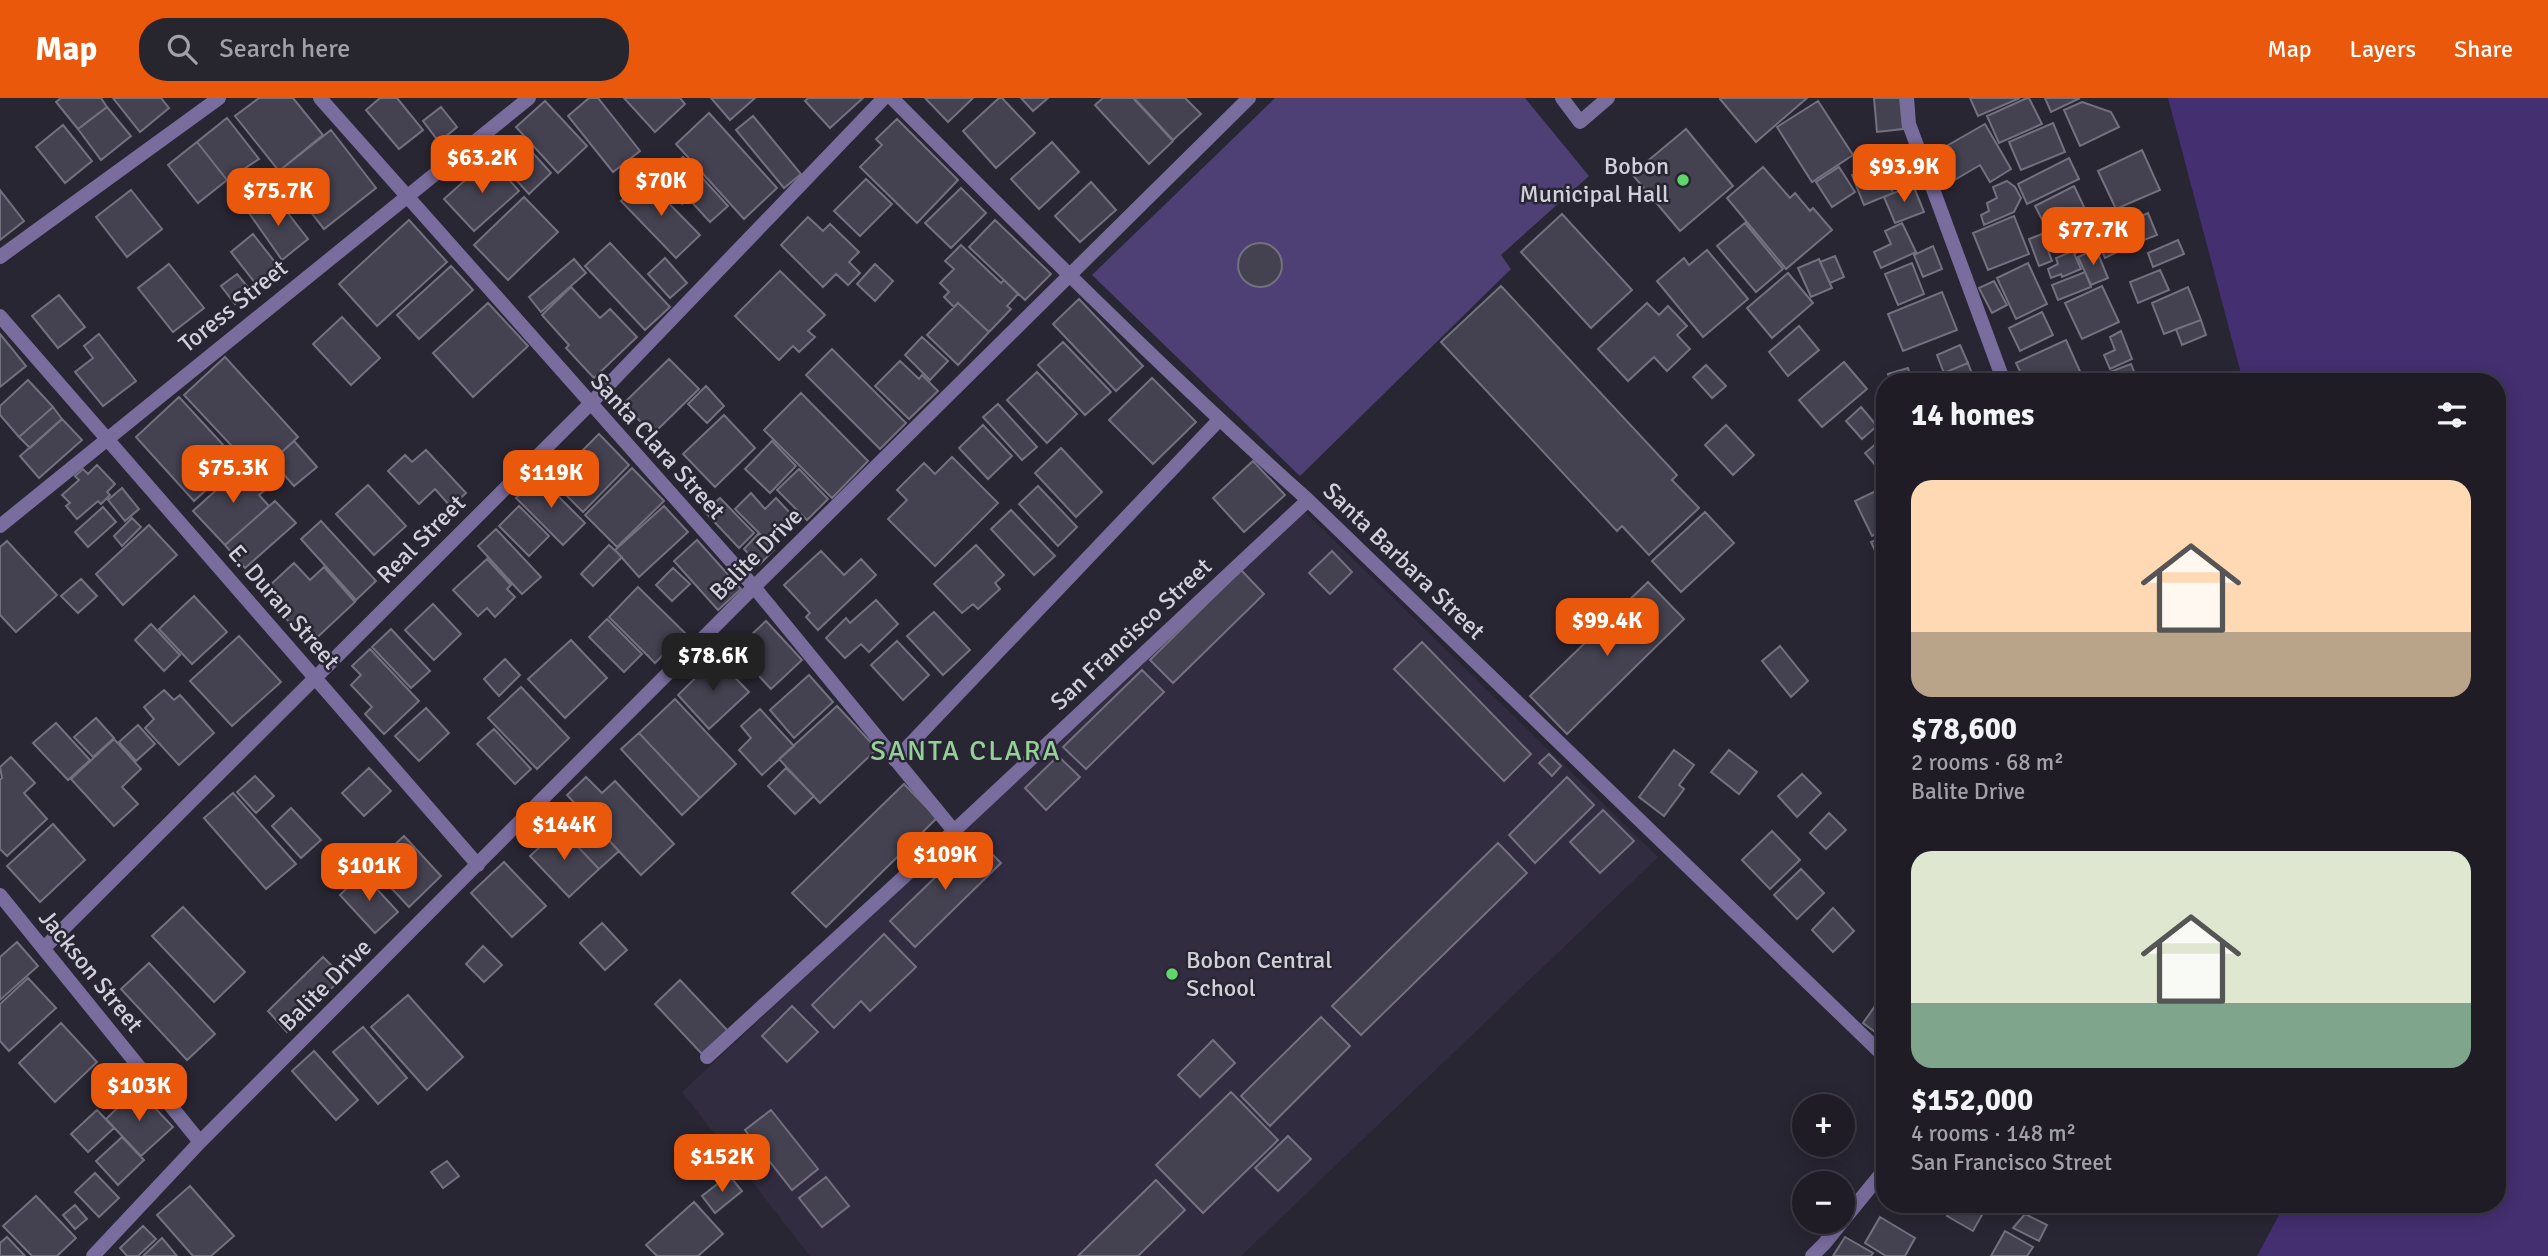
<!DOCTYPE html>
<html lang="en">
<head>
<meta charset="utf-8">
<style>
	body { margin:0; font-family:Signika,sans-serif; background:#27252e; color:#f1f3f6; height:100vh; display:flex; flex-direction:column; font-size:26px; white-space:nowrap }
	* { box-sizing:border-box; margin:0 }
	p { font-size:23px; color:#a1a1a7 }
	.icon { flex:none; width:38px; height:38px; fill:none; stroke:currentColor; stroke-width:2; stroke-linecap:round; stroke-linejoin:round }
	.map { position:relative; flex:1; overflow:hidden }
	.side { position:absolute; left:1876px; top:275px; width:630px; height:840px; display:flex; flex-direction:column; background:#1f1c26; border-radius:28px; box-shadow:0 4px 18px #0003,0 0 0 2px #3c3a43 }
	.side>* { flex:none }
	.controls { position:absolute; left:1792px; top:996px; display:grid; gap:14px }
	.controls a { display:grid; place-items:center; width:63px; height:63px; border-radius:50%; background:#1f1c26; box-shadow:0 4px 18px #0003,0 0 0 2px #3c3a43; font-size:35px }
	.price { position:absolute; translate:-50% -60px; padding:0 16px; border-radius:14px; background:#ea580c; color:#fff; font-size:23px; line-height:46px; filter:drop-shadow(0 2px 4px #0008) }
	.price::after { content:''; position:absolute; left:50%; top:42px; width:21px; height:16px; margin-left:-10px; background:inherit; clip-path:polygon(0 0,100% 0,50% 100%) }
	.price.current { background:#222; color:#fff }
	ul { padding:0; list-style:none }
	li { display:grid; align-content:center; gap:14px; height:371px; padding:0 35px }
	li span { display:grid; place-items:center; height:217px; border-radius:21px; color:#555 }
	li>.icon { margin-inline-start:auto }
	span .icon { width:126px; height:126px; fill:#fffc; stroke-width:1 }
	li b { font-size:30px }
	h2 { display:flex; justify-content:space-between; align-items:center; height:84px; padding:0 35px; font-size:30px }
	header { display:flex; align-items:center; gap:42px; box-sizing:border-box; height:98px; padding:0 35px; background:#ea580c; color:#fff }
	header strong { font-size:33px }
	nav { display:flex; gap:38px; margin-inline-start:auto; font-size:24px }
	.search { width:490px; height:63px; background:#27252e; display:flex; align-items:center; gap:18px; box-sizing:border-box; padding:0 24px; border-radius:28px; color:#a1a1a7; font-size:26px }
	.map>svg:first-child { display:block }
	.built { fill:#312c40 }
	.green { fill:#4e4074 }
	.water { fill:#442f70 }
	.building { fill:#444150; stroke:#737080; stroke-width:2 }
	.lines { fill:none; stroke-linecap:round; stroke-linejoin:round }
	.service { stroke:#796d9e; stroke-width:14 }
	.minor { stroke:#796d9e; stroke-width:14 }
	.tertiary { stroke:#796d9e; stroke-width:14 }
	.poi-dot { fill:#60d56b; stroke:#292633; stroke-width:2.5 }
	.labels { text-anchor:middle; stroke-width:5; stroke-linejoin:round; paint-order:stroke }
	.poi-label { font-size:24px; fill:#d2d0da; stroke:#292633; text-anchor:end }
	.street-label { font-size:24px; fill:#d2d0da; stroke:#292633 }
	.quarter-label { font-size:28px; letter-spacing:2px; fill:#95d097; stroke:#292633 }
</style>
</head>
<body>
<header>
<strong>Map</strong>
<div class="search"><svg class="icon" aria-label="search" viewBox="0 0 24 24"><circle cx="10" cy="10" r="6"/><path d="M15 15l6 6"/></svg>Search here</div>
<nav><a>Map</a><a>Layers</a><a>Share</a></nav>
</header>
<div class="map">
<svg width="2548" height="1158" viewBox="0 0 2548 1158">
	<rect width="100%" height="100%" fill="#292633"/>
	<path class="built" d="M1304,413L1658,759L1241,1158H810L682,994Z"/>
	<path class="green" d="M1275,0H1525L1589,78L1501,157L1511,171L1300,378L1092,177Z"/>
	<path class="water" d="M2168,0H2548V1158H2257L2285,1106H2497V284L2243,283Z"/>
	<path class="building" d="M61,0H101L107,9L78,31L56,4Z
		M113,0H161L169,10L140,34Z
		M259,0H293L323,37L279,73L235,18Z
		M380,0H397L423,32L399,51L366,12Z
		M589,0H598L640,53L613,74L568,18Z
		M624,0H680L685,6L655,34Z
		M711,0H755L730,22Z
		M808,0H863L830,30L805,3Z
		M925,0H973L948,24Z
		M999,0H1002L1035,35L996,70L963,33Z
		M1021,0H1048L1033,13Z
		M1103,0H1133L1173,43L1149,66L1095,7Z
		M1134,0H1185L1201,16L1173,42Z
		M1721,0H1807L1756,44L1720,1Z
		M1874,0H1900L1903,31L1877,34Z
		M1970,0H2020L1978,18Z
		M2027,0H2029L2042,26L1999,45L1987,18Z
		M2045,0H2080L2051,14Z
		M545,3L587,48L558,75L516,29Z
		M1818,3L1853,57L1812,84L1777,29Z
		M2082,4L2111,14L2119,29L2080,48L2064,12Z
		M107,9L131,38L101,62L78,31Z
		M441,9L457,29L439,44L423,23Z
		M709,15L777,90L744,121L676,46Z
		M753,18L801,76L784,90L736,32Z
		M227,20L259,61L227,82L197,44Z
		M897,21L958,82L917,125L860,69L882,47L876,41Z
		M2053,25L2065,54L2021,72L2009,44Z
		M1985,26L2011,71L1990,84L1980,67L1953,83L1936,54Z
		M63,27L92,63L65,85L36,49Z
		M1686,31L1733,88L1680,133L1632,76Z
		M331,32L376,90L324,131L279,73Z
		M522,43L551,75L529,96L499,63Z
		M197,44L227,82L198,105L168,67Z
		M1052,44L1079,74L1039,111L1011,81Z
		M2142,52L2160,92L2116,111L2098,73Z
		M683,59L728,108L710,124L689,101L682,106L659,81Z
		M490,60L519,93L474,133L444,101Z
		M2069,60L2079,81L2027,106L2018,86Z
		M1881,65L1893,95L1864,107L1852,77Z
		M1763,69L1790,100L1795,95L1810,113L1813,110L1832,132L1786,171L1727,100Z
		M1839,69L1855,94L1832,109L1816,84Z
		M645,81L700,137L676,160L621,103Z
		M866,81L892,106L860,138L834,113Z
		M2007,83L2015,89L2021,100L2014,114L1984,127L1981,117L1989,113L1987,105L1997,100L1993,89Z
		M1091,84L1116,112L1080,144L1055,118Z
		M1913,87L1924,114L1895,125L1884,99Z
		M2074,88L2087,115L2049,135L2035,108Z
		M961,90L986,115L951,150L925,125Z
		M0,92L24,123L0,142Z
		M131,92L162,131L127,159L96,119Z
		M268,99L282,117L287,114L308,141L282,162L249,115Z
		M524,99L558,134L508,182L474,147Z
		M2148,115L2157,137L2126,149L2117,128Z
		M1562,116L1632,192L1591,230L1521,154Z
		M2014,118L2029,156L1988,172L1973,135Z
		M808,119L823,133L830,126L859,154L849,164L860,175L848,187L836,176L823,189L781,147Z
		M409,122L447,164L377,228L339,186Z
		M995,122L1051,176L1025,202L969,149Z
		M1745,125L1783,171L1756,194L1717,148Z
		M1902,125L1916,154L1881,170L1874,154L1891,146L1885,133Z
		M2107,131L2117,154L2105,160L2095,136Z
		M253,136L278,168L256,186L231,154Z
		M2042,136L2052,163L2039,168L2029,141Z
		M2090,139L2094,147L2076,155L2072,146Z
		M2178,142L2184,156L2153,169L2148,155Z
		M610,145L670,209L645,232L585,168Z
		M1238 167a22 22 0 1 1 44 0a22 22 0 1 1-44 0Z
		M961,147L1001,185L1004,182L1018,196L1007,208L1011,211L989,234L958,205L954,209L944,199L949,194L940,185L954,171L945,163Z
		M1933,148L1942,171L1923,179L1914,157Z
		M2096,151L2108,180L2091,187L2078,159Z
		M1707,152L1748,201L1703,239L1657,183L1684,160L1689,167Z
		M2073,153L2081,171L2062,179L2061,176L2051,180L2048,171L2058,166L2056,160Z
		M1835,158L1844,179L1830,185L1820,164Z
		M665,160L687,185L670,200L648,176Z
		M574,161L586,175L541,214L529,199Z
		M1819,161L1832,190L1811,199L1798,170Z
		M1912,165L1924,196L1898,207L1885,176Z
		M2028,165L2047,206L2016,221L1997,180Z
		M169,166L204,210L173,234L138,190Z
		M875,166L893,183L875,203L857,186Z
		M451,168L473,192L419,241L397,217Z
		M2160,172L2169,192L2138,205L2130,184Z
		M780,173L825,217L808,233L815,239L799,254L793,248L779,262L735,218Z
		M2085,174L2091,189L2058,202L2052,187Z
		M1788,175L1813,205L1772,240L1747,210Z
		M237,176L251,193L235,206L221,188Z
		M1994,183L2007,207L1992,215L1979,190Z
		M1501,188L1677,377L1672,382L1699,410L1649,457L1622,428L1617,433L1441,244Z
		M2102,188L2119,224L2082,241L2065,205Z
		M571,189L600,220L610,211L637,239L594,280L566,250L569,247L542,217Z
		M2188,189L2201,222L2164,236L2152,205Z
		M1942,194L1957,232L1903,253L1888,216Z
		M59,197L85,229L58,250L32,218Z
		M1079,201L1143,268L1116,293L1053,226Z
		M488,205L528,248L473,299L433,255Z
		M958,205L989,234L958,267L927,237Z
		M1647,205L1659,217L1668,208L1687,228L1677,237L1690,251L1667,273L1654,259L1628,283L1598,251Z
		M2042,214L2053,237L2020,253L2009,230Z
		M342,219L380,260L351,287L313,246Z
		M2201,222L2206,237L2182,247L2176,231Z
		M1799,228L1819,252L1788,278L1769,254Z
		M2121,233L2132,261L2110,271L2104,257L2115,252L2110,239Z
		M0,236L26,268L0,289Z
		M99,236L136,283L103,308L75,274L93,260L84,248Z
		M922,239L948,263L930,282L905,257Z
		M2066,242L2083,280L2076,284H2025L2016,265Z
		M1063,244L1111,294L1085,317L1038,267Z
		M1960,247L1968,265L1944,275L1937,257Z
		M832,251L906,325L880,351L806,277Z
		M225,259L298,339L258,376L184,297Z
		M669,261L699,291L653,336L623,306Z
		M900,263L919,281L922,277L938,293L909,321L875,288Z
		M1844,264L1867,291L1822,329L1799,302Z
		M1968,265L1975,284H1924V283Z
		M2131,266L2135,276L2111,284L2107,275Z
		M1706,267L1726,288L1712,300L1693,279Z
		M1908,270L1912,284H1890L1888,276Z
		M1037,274L1077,316L1047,345L1007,302Z
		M1152,280L1196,324L1153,366L1109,322Z
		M28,282L53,309L19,339L0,317V308Z
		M706,288L724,308L707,325L688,306Z
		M801,295L868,363L832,400L764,332Z
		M179,299L238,363L194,403L136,339Z
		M998,306L1037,349L1022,362L983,319Z
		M53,309L62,321L30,350L19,339Z
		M1861,309L1877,328L1862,341L1846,323Z
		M724,317L755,350L715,389L683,356Z
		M62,321L82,342L39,380L20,358Z
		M983,327L1012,358L988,381L959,350Z
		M1726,327L1754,357L1733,377L1705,347Z
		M599,336L629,367L583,414L552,383Z
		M294,343L317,369L294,388L272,363Z
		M772,343L796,368L770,395L745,371Z
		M1878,344L1885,351V373L1882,375L1865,355Z
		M1061,350L1102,394L1076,419L1035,375Z
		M426,352L466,395L451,409L435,391L419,406L388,373L405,357L412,364Z
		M952,359L998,405L935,468L888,421L907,402L897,392L924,365L935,376Z
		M1253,363L1285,397L1244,434L1213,400Z
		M97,367L115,386L107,394L110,397L101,406L98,403L77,421L66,408L70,405L62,397L79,382L75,378L83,371L88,376Z
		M244,367L266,391L259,397L269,408L225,447L193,413Z
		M632,370L664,403L617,449L585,417Z
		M799,371L828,401L807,422L777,392Z
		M538,378L585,425L563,447L516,400Z
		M368,387L406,428L374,457L336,416Z
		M1038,388L1077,429L1058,448L1019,406Z
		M122,390L139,411L125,423L108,402Z
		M1882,390L1885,395V432L1872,438L1855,403Z
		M751,395L765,411L776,400L792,417L767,443L735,411Z
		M720,400L754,435L739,450L705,414Z
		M275,403L296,425L245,470L225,447Z
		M519,408L549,438L529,458L499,428Z
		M664,408L688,434L639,479L615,452Z
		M103,409L116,424L88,449L75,434Z
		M1011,412L1055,458L1034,477L991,431Z
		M1705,414L1734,445L1681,494L1652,463Z
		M132,420L141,429L122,448L114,438Z
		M321,423L376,483L356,502L301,441Z
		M149,427L177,457L123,507L96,476Z
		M496,431L541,479L522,496L478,448Z
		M758,436L774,452L759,467L744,451Z
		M1885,438V474L1871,444Z
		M697,442L741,491L718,512L674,463Z
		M7,443L57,497L16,534L0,517V449Z
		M609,447L622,459L593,488L581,476Z
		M976,447L1004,477L995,485L1000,491L978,511L973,506L962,515L934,486Z
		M821,453L844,477L861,461L876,477L818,532L806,519L810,515L784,487Z
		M1332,453L1352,474L1330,496L1309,475Z
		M487,461L511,487L507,491L515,499L495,519L487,510L478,518L453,492Z
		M294,465L310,482L324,469L355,504L310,546L278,512L284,506L268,489Z
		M673,470L690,486L672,503L656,487Z
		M1241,472L1264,496L1173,585L1150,562Z
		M81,481L97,498L78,515L61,498Z
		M1648,484L1684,521L1567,636L1530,598Z
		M638,489L685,535L655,565L609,519Z
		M194,498L227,534L192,566L159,531Z
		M876,502L898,526L869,554L861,546L845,560L826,540L846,520L850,525Z
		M433,506L461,536L434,562L405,532Z
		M934,514L970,552L943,577L907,538Z
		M607,521L642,556L624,574L589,539Z
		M766,523L802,562L771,591L735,552Z
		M151,526L180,557L164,573L135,542Z
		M391,531L430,573L411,590L372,549Z
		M239,538L281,584L232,628L190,583Z
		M571,542L607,580L565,620L528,581Z
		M897,543L929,577L903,602L871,567Z
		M1422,544L1531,656L1504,683L1394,571Z
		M1780,548L1808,583L1791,599L1762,563Z
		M370,551L419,603L384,636L365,616L372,609L351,587L361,577L352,568Z
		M716,560L749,594L709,631L678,597Z
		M505,561L520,577L499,598L484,581Z
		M1142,572L1164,594L1086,671L1063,649Z
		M809,577L833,604L794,640L770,612Z
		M521,589L569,640L537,671L488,620Z
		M164,592L174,602L180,597L214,635L179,667L145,630L154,621L144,609Z
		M675,601L736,666L700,700L639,635Z
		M837,608L877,651L820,705L779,661Z
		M426,610L449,635L419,663L395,638Z
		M760,611L794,648L762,677L739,652L751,640L741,628Z
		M96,620L114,640L93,659L74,639Z
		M56,625L90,662L68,682L33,645Z
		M138,627L155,646L136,663L119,644Z
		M494,631L531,671L515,686L477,646Z
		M639,635L700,700L682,717L621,651Z
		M114,641L141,671L122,689L138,706L114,728L71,681Z
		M1674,652L1694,667L1679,687L1684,691L1664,718L1639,699Z
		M1729,652L1757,674L1739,696L1711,674Z
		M1549,656L1561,668L1552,678L1539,665Z
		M1058,658L1080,679L1046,712L1025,690Z
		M11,659L35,685L24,695L47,721L7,758L0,751V682L2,680L0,669Z
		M369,670L391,693L364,718L342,695Z
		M786,670L814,698L795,716L768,688Z
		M1802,676L1821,695L1797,719L1778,698Z
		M255,678L274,698L256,715L237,694Z
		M586,679L602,695L615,683L674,746L641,777L567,697Z
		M1567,679L1594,707L1535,765L1509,737Z
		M904,686L937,720L826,829L792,795Z
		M233,695L296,766L266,791L204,720Z
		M291,710L321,742L301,760L272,728Z
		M580,711L619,753L599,771L560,730Z
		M1603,712L1634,743L1600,775L1570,744Z
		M1829,715L1846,732L1826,751L1810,735Z
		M53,726L85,762L40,804L7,768Z
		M560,730L599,771L569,799L530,758Z
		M1772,733L1800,762L1770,791L1742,762Z
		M404,738L441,778L409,809L381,779L387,774L377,763Z
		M976,740L1001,765L915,849L890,823Z
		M1498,745L1527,775L1361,937L1332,908Z
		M504,764L546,808L512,839L471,795Z
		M1801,771L1824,795L1797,821L1774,797Z
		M362,775L398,814L375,835L340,797Z
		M183,809L245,874L214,904L152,838Z
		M1833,810L1854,833L1833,854L1812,832Z
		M602,825L627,852L605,872L580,845Z
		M884,836L916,869L870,913L861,903L834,930L812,907Z
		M17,844L38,868L0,902V859Z
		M483,848L502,867L484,884L466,866Z
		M323,859L343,879L287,934L268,913Z
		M149,865L215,936L187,962L121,891Z
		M28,880L56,910L9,953L0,943V906Z
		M680,882L728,933L703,957L655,906Z
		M1885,894V934L1882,939L1863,925Z
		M408,897L463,959L427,992L371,929Z
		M792,908L818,934L787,964L762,938Z
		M1321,919L1350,948L1270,1028L1241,998Z
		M61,925L97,964L55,1004L19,965Z
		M363,929L407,980L378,1006L333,954Z
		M1213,942L1235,965L1200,999L1178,977Z
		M314,953L358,1002L336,1022L292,973Z
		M137,991L173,1029L141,1058L106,1021Z
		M1231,994L1278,1042L1203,1115L1156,1067Z
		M97,1012L114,1030L88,1054L71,1036Z
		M771,1012L818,1071L792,1092L745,1032Z
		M1288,1038L1311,1061L1278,1093L1255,1070Z
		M122,1039L144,1062L118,1087L96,1063Z
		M447,1063L459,1078L443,1090L431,1074Z
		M95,1075L119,1100L99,1119L75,1094Z
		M729,1077L742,1093L715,1115L702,1098Z
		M826,1079L849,1108L822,1129L799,1100Z
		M1156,1082L1185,1112L1138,1158H1078Z
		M190,1088L234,1138L211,1158H193L157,1117Z
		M36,1098L76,1140L57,1158H32L3,1128Z
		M694,1104L723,1136L698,1158H657L646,1147Z
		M1955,1106H1983L1987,1108L1973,1133L1947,1118Z
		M75,1107L87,1121L75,1131L63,1117Z
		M2025,1116L2047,1127L2039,1143L2013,1130Z
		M1880,1119L1915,1140L1905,1158H1886L1865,1145Z
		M143,1128L156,1141L138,1158H127L120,1150Z
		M2005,1133L2033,1149L2027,1158H1991Z
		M7,1139L25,1158H0V1145Z
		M1845,1139L1873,1155L1871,1158H1833Z
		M162,1140L177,1158H143Z"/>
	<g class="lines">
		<path class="service" d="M1562,0L1580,24L1608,0"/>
		<path class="minor" d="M320,0L754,489L954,733
			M892,0C1028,137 1164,273 1308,402L1885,959
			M1907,0L1909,26L2004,284
			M0,218L478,767
			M0,428L529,0
			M895,662L1219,322
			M0,797L200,1044
			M44,850L590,306L884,0
			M707,959L954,733L1308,402
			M93,1158L200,1044L754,489L1249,0
			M1812,1158L1824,1146L1885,1071"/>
		<path class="tertiary" d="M0,159L219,0"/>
	</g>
	<g class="poi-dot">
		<circle cx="1683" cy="82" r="7"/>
		<circle cx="1172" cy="876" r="7"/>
	</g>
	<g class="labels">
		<g class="poi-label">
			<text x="1669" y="76">Bobon<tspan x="1669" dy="28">Municipal Hall</tspan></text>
			<text x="1186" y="870" text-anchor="start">Bobon Central<tspan x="1186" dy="28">School</tspan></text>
		</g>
		<g class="street-label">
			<text transform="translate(233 208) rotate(-39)" y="8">Toress Street</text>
			<text transform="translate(658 348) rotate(48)" y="8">Santa Clara Street</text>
			<text transform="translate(421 441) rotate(-45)" y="8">Real Street</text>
			<text transform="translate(756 456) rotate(-45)" y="8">Balite Drive</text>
			<text transform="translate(1404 463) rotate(44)" y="8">Santa Barbara Street</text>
			<text transform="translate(284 509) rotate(49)" y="8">E. Duran Street</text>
			<text transform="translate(1131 536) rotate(-43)" y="8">San Francisco Street</text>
			<text transform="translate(91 873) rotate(51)" y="8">Jackson Street</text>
			<text transform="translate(325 887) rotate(-45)" y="8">Balite Drive</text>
		</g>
		<g class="quarter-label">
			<text x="966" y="662">SANTA CLARA</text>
		</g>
	</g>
</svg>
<div class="controls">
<a>+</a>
<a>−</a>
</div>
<b class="price" style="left:482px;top:97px">$63.2K</b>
<b class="price" style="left:1904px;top:106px">$93.9K</b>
<b class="price" style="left:661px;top:120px">$70K</b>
<b class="price" style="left:278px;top:130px">$75.7K</b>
<b class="price" style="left:2093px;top:169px">$77.7K</b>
<b class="price" style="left:233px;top:407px">$75.3K</b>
<b class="price" style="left:551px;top:412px">$119K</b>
<b class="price" style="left:1607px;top:560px">$99.4K</b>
<b class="price current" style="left:713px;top:595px">$78.6K</b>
<b class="price" style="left:564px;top:764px">$144K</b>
<b class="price" style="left:945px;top:794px">$109K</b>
<b class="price" style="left:369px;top:805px">$101K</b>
<b class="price" style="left:139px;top:1025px">$103K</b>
<b class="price" style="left:722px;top:1096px">$152K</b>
<section class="side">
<h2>14 homes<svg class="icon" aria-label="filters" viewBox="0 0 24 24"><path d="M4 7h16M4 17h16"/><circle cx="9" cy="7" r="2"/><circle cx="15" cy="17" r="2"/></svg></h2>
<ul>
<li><span style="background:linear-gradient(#ffd9b3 70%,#b9a48a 0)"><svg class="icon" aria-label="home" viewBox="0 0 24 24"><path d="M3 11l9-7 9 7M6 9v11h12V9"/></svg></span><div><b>$78,600</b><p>2 rooms · 68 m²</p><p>Balite Drive</p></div></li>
<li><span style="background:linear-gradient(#dfe7d0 70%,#7fa58c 0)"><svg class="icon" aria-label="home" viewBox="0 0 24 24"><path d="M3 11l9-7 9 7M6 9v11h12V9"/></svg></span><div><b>$152,000</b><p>4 rooms · 148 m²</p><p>San Francisco Street</p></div></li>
</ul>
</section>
</div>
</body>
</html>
